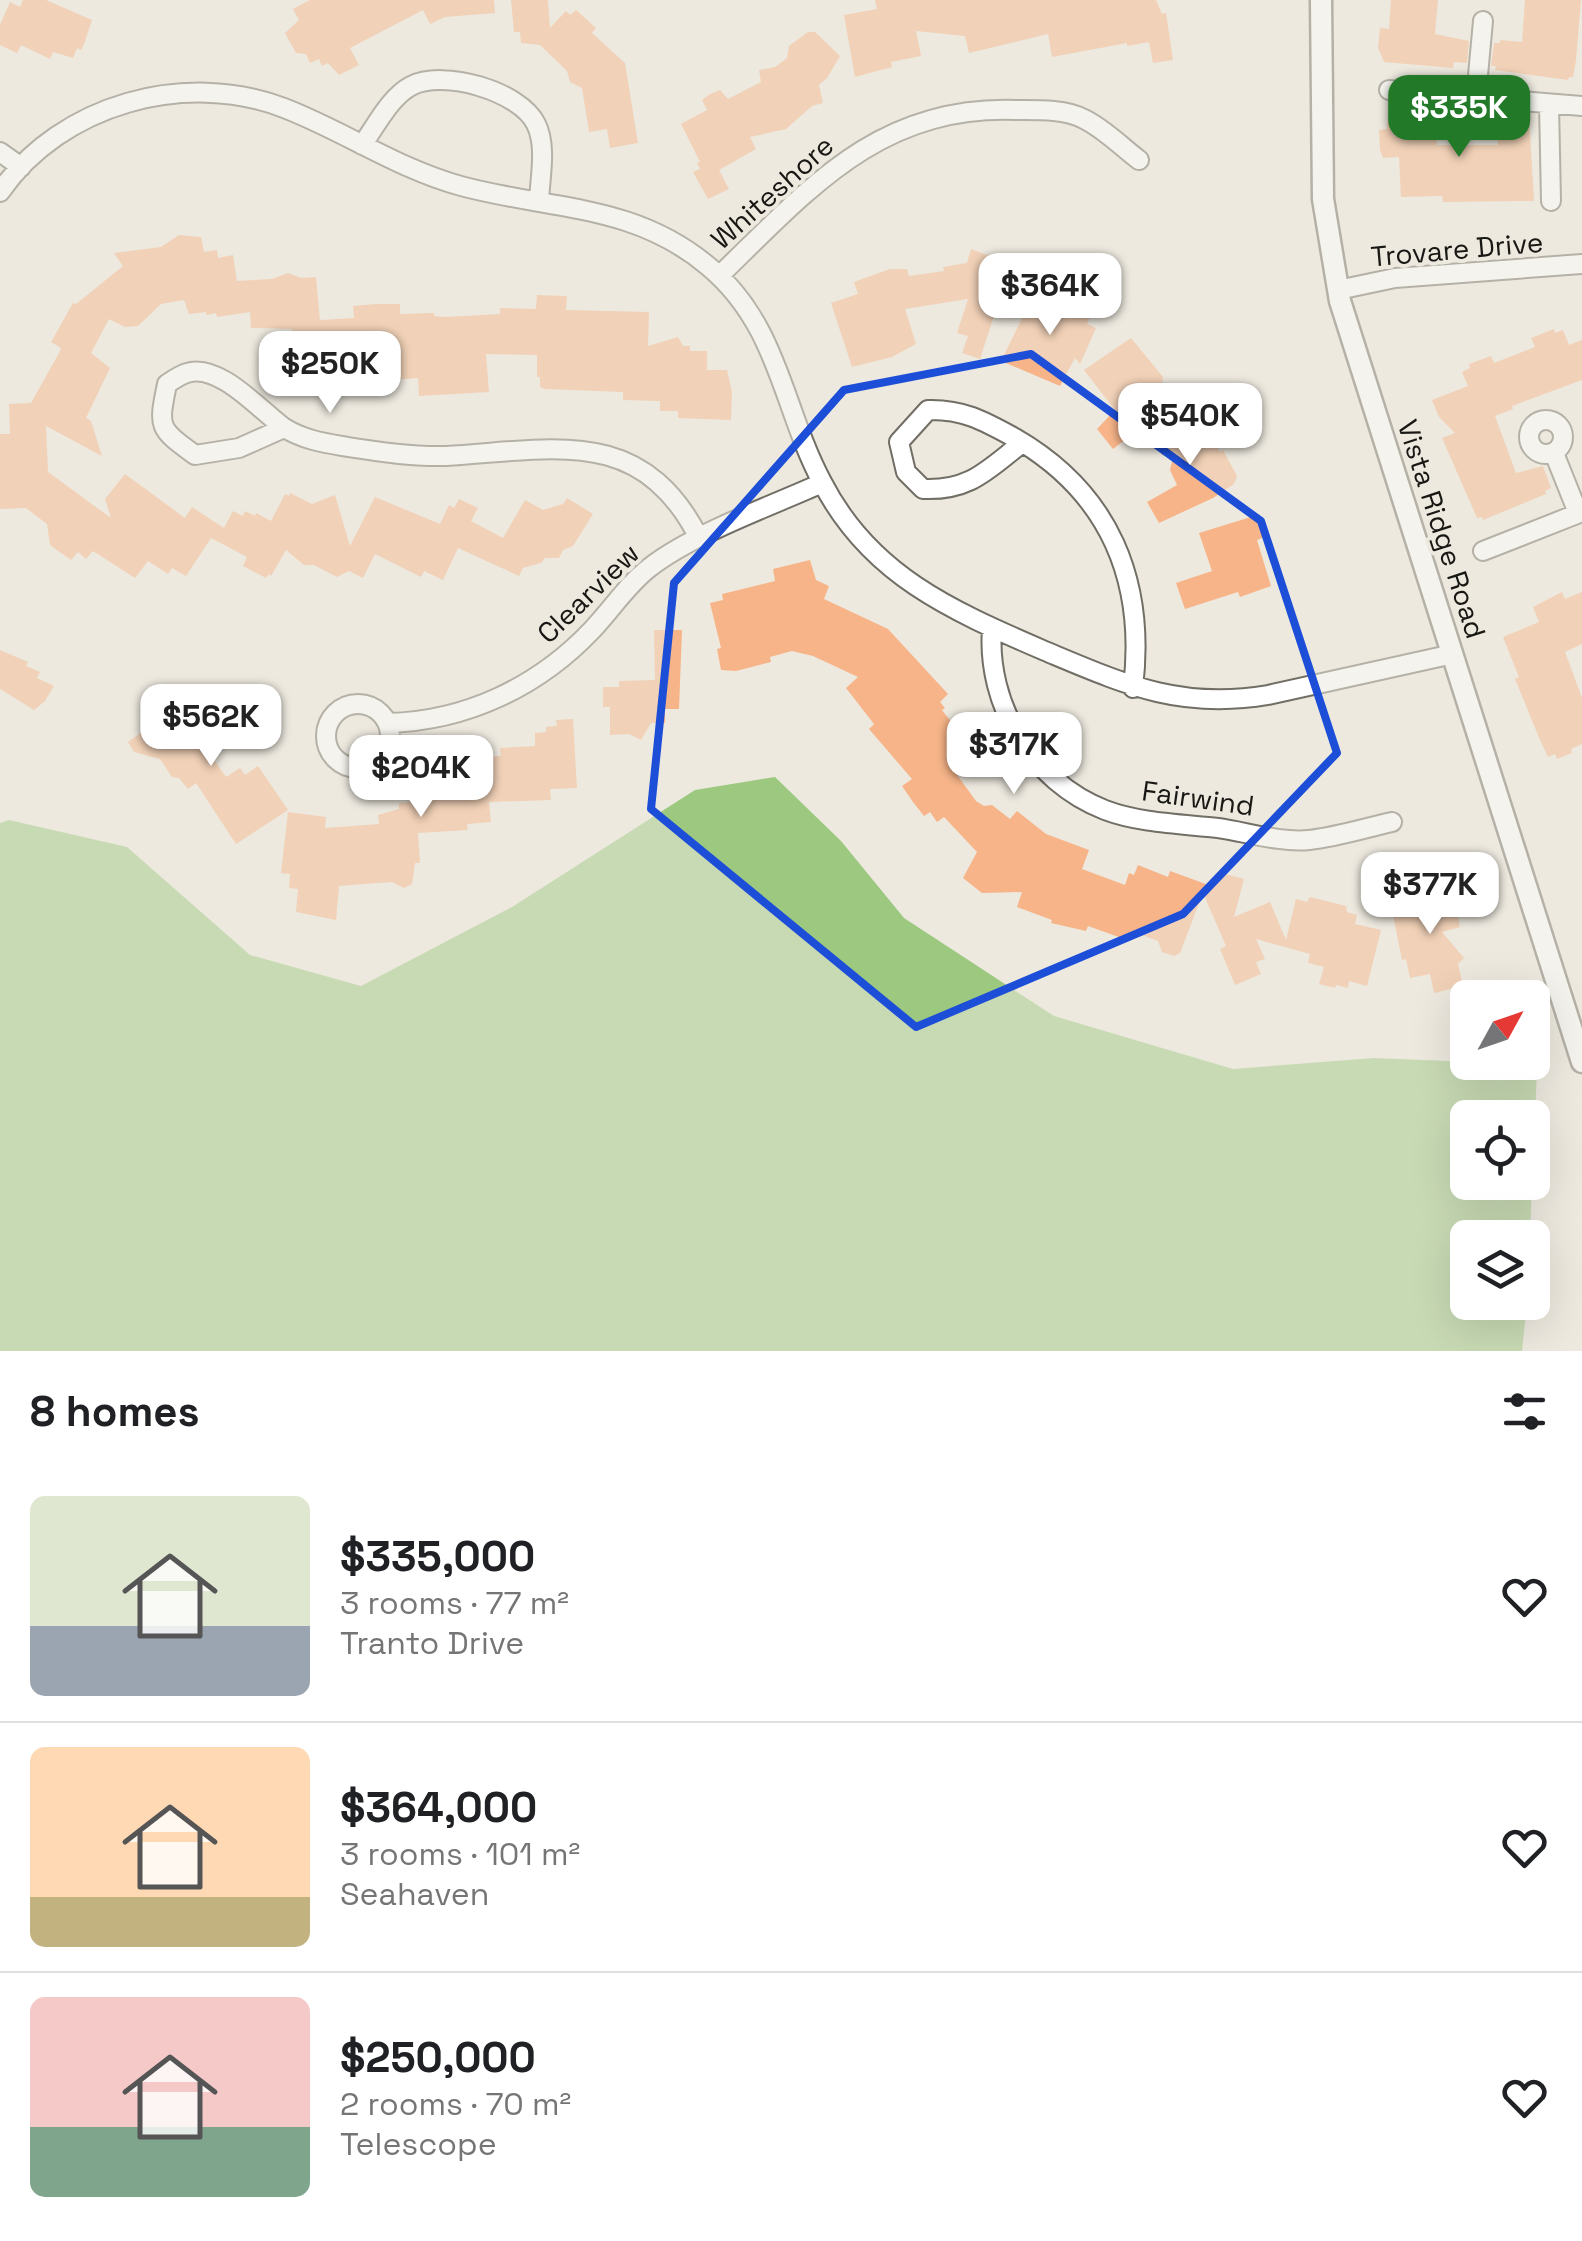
<!DOCTYPE html>
<html lang="en">
<head>
<meta charset="utf-8">
<style>
	body { margin:0; font-family:"Space Grotesk",sans-serif; background:#f6f6f6; color:#202124; height:100vh; display:flex; flex-direction:column; font-size:38px; white-space:nowrap }
	* { box-sizing:border-box; margin:0 }
	p { font-size:32px; color:#757577 }
	.icon { flex:none; width:55px; height:55px; fill:none; stroke:currentColor; stroke-width:2; stroke-linecap:round; stroke-linejoin:round }
	.map { position:relative; height:1351px; overflow:hidden }
	.drawer { display:flex; flex-direction:column; background:#fff; flex:1 }
	.drawer>* { flex:none }
	.needle { width:65px; rotate:50deg }
	.buttons { position:absolute; left:1450px; top:980px; display:grid; gap:20px }
	.buttons a { display:grid; place-items:center; width:100px; height:100px; border-radius:15px; background:#fff; box-shadow:0 10px 40px #0002; font-size:50px }
	.price { position:absolute; translate:-50% -85px; padding:0 22px; border-radius:20px; background:#fff; color:#222; font-size:32px; line-height:65px; filter:drop-shadow(0 2px 5px #0008) }
	.price::after { content:''; position:absolute; left:50%; top:60px; width:30px; height:22px; margin-left:-15px; background:inherit; clip-path:polygon(0 0,100% 0,50% 100%) }
	.price.current { background:#227a29; color:#fff }
	ul { padding:0; list-style:none }
	li { display:flex; align-items:center; gap:30px; height:250px; padding:0 30px }
	li+li { border-top:2px solid #e0e0e0 }
	li span { display:grid; place-items:center; flex:none; width:280px; height:200px; border-radius:15px; color:#555 }
	li>.icon { margin-inline-start:auto }
	span .icon { width:120px; height:120px; fill:#fffc; stroke-width:1 }
	li b { font-size:42px }
	h2 { display:flex; justify-content:space-between; align-items:center; height:120px; padding:0 30px; font-size:42px }
	.map>svg:first-child { display:block }
	.green { fill:#9cc880 }
	.building { fill:#f6b488 }
	.lines { fill:none; stroke-linecap:round; stroke-linejoin:round }
	.minor-casing { stroke:#716e65; stroke-width:22 }
	.tertiary-casing { stroke:#716e65; stroke-width:25 }
	.minor { stroke:#fff; stroke-width:18 }
	.tertiary { stroke:#fff; stroke-width:20 }
	.marked { fill:none; stroke:#1d4ed8; stroke-width:8; stroke-linejoin:round }
	.labels { text-anchor:middle; stroke-width:8; stroke-linejoin:round; paint-order:stroke }
	.street-label { font-size:28px; fill:#181713; stroke:#ede9df }
</style>
</head>
<body>
<div class="map">
<svg width="1582" height="1351" viewBox="0 0 1582 1351">
	<rect width="100%" height="100%" fill="#ede9df"/>
	<path class="green" d="M775,777L841,841L904,918L1054,1016L1233,1069L1374,1058L1498,1063L1537,1069L1533,1171L1532,1118H1468V1182L1532,1183L1530,1237L1468,1238V1302L1527,1303L1522,1351H0V823L9,820L127,847L250,955L361,986L512,907L695,790Z"/>
	<path class="building" d="M23,0H46L92,20L84,44L81,50L77,48L73,58L53,52L50,59L21,45L17,53L0,45V25L10,2L20,7Z
		M310,0H494L495,13L445,17L430,24L423,10L350,48L359,65L339,75L328,63L322,66L319,59L310,63L306,54L296,53L285,33L299,20L293,9Z
		M511,0H548L550,28L566,11L570,15L576,10L596,28L592,33L625,63L638,143L610,148L607,129L589,132L582,88L570,82L567,71L540,45L521,43L520,32H514Z
		M875,0H1156L1162,14L1166,13L1173,60L1153,63L1149,42L1127,46V43L1052,57L1048,34L969,53L965,36L916,31L921,56L891,62L892,67L855,77L844,15L877,9Z
		M1391,0H1438L1435,34L1469,41L1467,63L1454,62L1453,68L1384,62L1378,48L1380,28L1389,29Z
		M1525,0H1581L1576,60L1573,77H1569L1568,80L1495,70L1496,66H1491L1494,43H1500V40L1522,42Z
		M808,32H815L840,56L827,78L819,85L823,103L812,106L786,129L750,137L756,149L719,170L729,189L708,199L693,172L700,169L697,163L700,162L681,124L707,110L702,100L710,94L720,90L728,99L761,82L759,70L775,67L787,58L789,46Z
		M1389,105L1433,106L1437,145H1498L1497,123H1501V117L1529,116L1534,201L1443,202L1442,196L1401,197L1399,157L1383,158L1380,150L1379,130L1387,129Z
		M179,235L201,237L204,252L217,250L218,258L233,255L237,281L272,279L288,273L301,278L316,277L320,320L354,318L353,306L376,304H400V314L434,313V316L445,317L500,314V308L536,309L537,295L567,296L566,310L649,312L648,346L678,337L683,346H690V351H707V370H727L732,392L731,420L678,418V411H660V401L623,400V392L545,389L540,387V377H537V355L486,354L489,392L419,396L418,378L341,384L337,382L335,361L295,362L292,329L251,328L250,312L217,317L216,313L206,315V312L189,314L184,300L161,304L138,326L125,327L109,319L91,353L110,368L86,418L91,421L102,456L46,426L48,472L111,518L105,499L125,474L185,518L192,507L224,528L233,511L243,516L245,511L255,516L256,513L271,521L285,494L289,496L290,493L312,504L335,495L350,546L375,497L440,524L449,505L454,508L459,499L478,508L471,521L503,538L525,500L543,510L563,504L567,498L593,514L573,546L563,550L559,558H545L541,563L523,568L519,576L458,548L443,580L424,571L421,577L375,554L363,578L349,571L337,577L314,565H304L286,550L271,576L269,574L266,578L243,566L247,557L211,538L186,576L172,568L168,574L148,561L135,578L93,551L86,559L78,552L71,560L50,545L47,524L26,508L0,509V434H10L9,404L31,403L59,353L61,348L51,342L73,303L76,304L123,266L114,253L161,247Z
		M971,249L1011,264L980,359L962,353L968,336L957,333L968,299L905,309L916,344L892,357L852,367L831,303L858,294L854,282L890,269H907L909,276L944,271L943,267L967,263Z
		M1041,288L1092,312L1087,324L1096,328L1080,364L1075,358L1060,386L1001,361L1033,296L1037,298Z
		M1554,329L1555,333L1563,330L1569,345L1582,340V380L1512,406L1513,409L1495,416L1516,473L1543,466L1551,488L1545,491L1546,494L1483,520L1482,517L1477,518L1442,438L1455,433L1439,417L1432,400L1468,386L1462,372L1470,368L1469,364L1491,356L1494,363L1535,347L1531,338Z
		M1131,338L1163,377L1162,384L1175,401L1113,449L1097,429L1115,410L1084,370Z
		M1175,402L1190,421L1194,420L1209,448L1216,444L1220,452L1223,450L1237,476L1234,484L1213,498L1159,523L1147,502L1177,485L1170,470L1173,457L1162,455L1158,448Z
		M1251,517H1261L1267,536L1257,540L1271,586L1240,597L1238,592L1185,609L1176,583L1212,571L1199,533Z
		M810,560L816,580L829,586L824,599L888,629L948,694L940,702L945,708L942,710L966,741L957,747L961,751L947,761L976,801L984,806L992,805L1010,819L1017,811L1046,834L1089,850L1082,869L1125,885L1129,873L1134,875L1138,865L1168,877L1170,871L1214,887L1218,872L1244,879L1234,917L1270,902L1286,940L1296,899L1307,902L1310,897L1346,906L1347,912L1357,915L1355,924L1381,930L1367,986L1349,981L1348,988L1336,985L1335,988L1319,984L1324,967L1308,963L1310,954L1256,939L1265,959L1256,962L1261,974L1235,985L1220,949L1226,946L1203,893L1180,953L1174,956L1162,952L1158,941L1134,932L1130,941L1088,926L1086,931L1051,923L1052,920L1017,907L1022,892L982,893L963,878L977,852L944,817L937,822L930,812L924,816L913,802L902,786L912,779L869,729L874,724L846,688L858,677L813,656L792,651L770,657L771,662L736,671L721,670L717,649L721,648L710,603L723,600L722,594L775,581L773,569Z
		M1562,592L1565,599L1582,592V644L1565,652L1582,698V744L1571,749L1572,753L1557,759L1555,754L1548,757L1540,740L1515,679L1519,677L1503,637L1539,622L1533,607Z
		M654,630H682L679,709H665V723H651L641,740L629,734L610,735V707H603V687H619V681L655,680Z
		M0,650L28,662L26,666L40,672L37,678L54,686L45,701L34,710L0,689Z
		M232,705L243,721L205,747L226,777L240,768L245,775L258,766L288,810L236,844L196,783L188,789L179,778L172,777L160,759L134,752L128,742L178,706L186,718L196,711L200,716L211,708L214,714Z
		M573,719L577,788L550,789L551,800L489,802L491,822L467,824L468,830L418,833L420,863H415L412,884L404,888L392,882L339,886L336,920L296,912L298,889L289,888L290,874L281,873L288,812L326,817L325,828L379,824L378,815L399,809V803L427,801L425,774L447,772V765L470,763L469,758L501,756L500,748L535,746V733L546,732V727L557,726L556,720Z
		M1452,884L1460,927L1442,932L1464,958L1458,964L1463,986L1434,993L1430,974L1410,978L1406,959L1402,960L1393,915L1398,914L1395,902Z"/>
	<g class="lines">
		<g class="minor-casing">
			<path id="minor" d="M1389,90L1582,106
				M1476,97L1483,21
				M1549,104L1551,201
				M362,145C376,126 390,97 411,86C443,69 520,91 536,124C547,146 540,177 539,201
				M0,152L21,167
				M0,192C61,104 185,70 284,108C344,131 398,169 461,186C549,210 633,203 708,266C779,325 782,407 822,482C870,576 953,611 1045,651C1124,684 1180,710 1268,695L1453,654
				M719,276C809,189 879,105 1016,110C1037,110 1065,109 1084,119C1103,128 1122,147 1139,160
				M1338,290L1395,278L1582,264
				M1529 437a17 17 0 1 1 34 0a17 17 0 1 1-34 0Z
				M284,428L239,448L195,455C158,428 158,428 167,384C173,380 180,375 187,373C218,362 260,410 283,427C303,440 325,443 348,447C380,452 413,457 446,456C552,450 641,424 699,538
				M1022,443C987,470 970,491 923,489L906,472L899,442L928,410C963,409 984,421 1015,438C1110,493 1146,581 1133,688
				M1554,453L1578,513
				M1483,551L1582,512
				M992,628C986,704 1032,782 1105,810C1139,823 1181,824 1218,828C1246,832 1281,843 1309,840C1337,837 1365,828 1392,822
				M326 736a32 32 0 1 1 64 0a32 32 0 1 1-64 0Z
				M388,723C466,721 538,687 592,630C612,609 627,585 649,568C692,534 771,506 822,483"/>
		</g>
		<g class="tertiary-casing">
			<path id="tertiary" d="M1321,0L1323,199L1340,301L1582,1062"/>
		</g>
		<use href="#minor" class="minor"/>
		<use href="#tertiary" class="tertiary"/>
	</g>
	<path d="M0 0H1582V1351H0ZM1031,354L1261,521L1337,753L1183,914L916,1027L651,809L674,583L844,390Z" fill="#ede9df" fill-opacity=".55" fill-rule="evenodd"/>
	<path class="marked" d="M1031,354L1261,521L1337,753L1183,914L916,1027L651,809L674,583L844,390Z"/>
	<g class="labels">
		<g class="street-label">
			<text transform="translate(772 192) rotate(-42)" y="10">Whiteshore</text>
			<text transform="translate(1457 249) rotate(-5)" y="10">Trovare Drive</text>
			<text transform="translate(1442 529) rotate(72)" y="10">Vista Ridge Road</text>
			<text transform="translate(588 593) rotate(-44)" y="10">Clearview</text>
			<text transform="translate(1198 798) rotate(8)" y="10">Fairwind</text>
		</g>
	</g>
</svg>
<div class="buttons">
<a><svg class="needle" viewBox="-14 -14 28 28"><path d="M0-13l5 13h-10z" fill="#e53935"/><path d="M0 13l5-13h-10z" fill="#757577"/></svg></a>
<a><svg class="icon" aria-label="locate" viewBox="0 0 24 24"><circle cx="12" cy="12" r="6"/><path d="M12 2v4M12 18v4M2 12h4M18 12h4"/></svg></a>
<a><svg class="icon" aria-label="layers" viewBox="0 0 24 24"><path d="M12 4l9 5-9 5-9-5zM3 14l9 5 9-5"/></svg></a>
</div>
<b class="price current" style="left:1459px;top:160px">$335K</b>
<b class="price" style="left:1050px;top:338px">$364K</b>
<b class="price" style="left:330px;top:416px">$250K</b>
<b class="price" style="left:1190px;top:468px">$540K</b>
<b class="price" style="left:211px;top:769px">$562K</b>
<b class="price" style="left:1014px;top:797px">$317K</b>
<b class="price" style="left:421px;top:820px">$204K</b>
<b class="price" style="left:1430px;top:937px">$377K</b>
</div>
<section class="drawer">
<h2>8 homes<svg class="icon" aria-label="filters" viewBox="0 0 24 24"><path d="M4 7h16M4 17h16"/><circle cx="9" cy="7" r="2"/><circle cx="15" cy="17" r="2"/></svg></h2>
<ul>
<li><span style="background:linear-gradient(#dfe7d0 65%,#9aa5b1 0)"><svg class="icon" aria-label="home" viewBox="0 0 24 24"><path d="M3 11l9-7 9 7M6 9v11h12V9"/></svg></span><div><b>$335,000</b><p>3 rooms · 77 m²</p><p>Tranto Drive</p></div><svg class="icon" aria-label="heart" viewBox="0 0 24 24"><path d="M12 20l-8-8c-3-5 5-10 8-4 3-6 11-1 8 4z"/></svg></li>
<li><span style="background:linear-gradient(#ffd9b3 75%,#c2b280 0)"><svg class="icon" aria-label="home" viewBox="0 0 24 24"><path d="M3 11l9-7 9 7M6 9v11h12V9"/></svg></span><div><b>$364,000</b><p>3 rooms · 101 m²</p><p>Seahaven</p></div><svg class="icon" aria-label="heart" viewBox="0 0 24 24"><path d="M12 20l-8-8c-3-5 5-10 8-4 3-6 11-1 8 4z"/></svg></li>
<li><span style="background:linear-gradient(#f6c9c9 65%,#7fa58c 0)"><svg class="icon" aria-label="home" viewBox="0 0 24 24"><path d="M3 11l9-7 9 7M6 9v11h12V9"/></svg></span><div><b>$250,000</b><p>2 rooms · 70 m²</p><p>Telescope</p></div><svg class="icon" aria-label="heart" viewBox="0 0 24 24"><path d="M12 20l-8-8c-3-5 5-10 8-4 3-6 11-1 8 4z"/></svg></li>
</ul>
</section>
</body>
</html>
